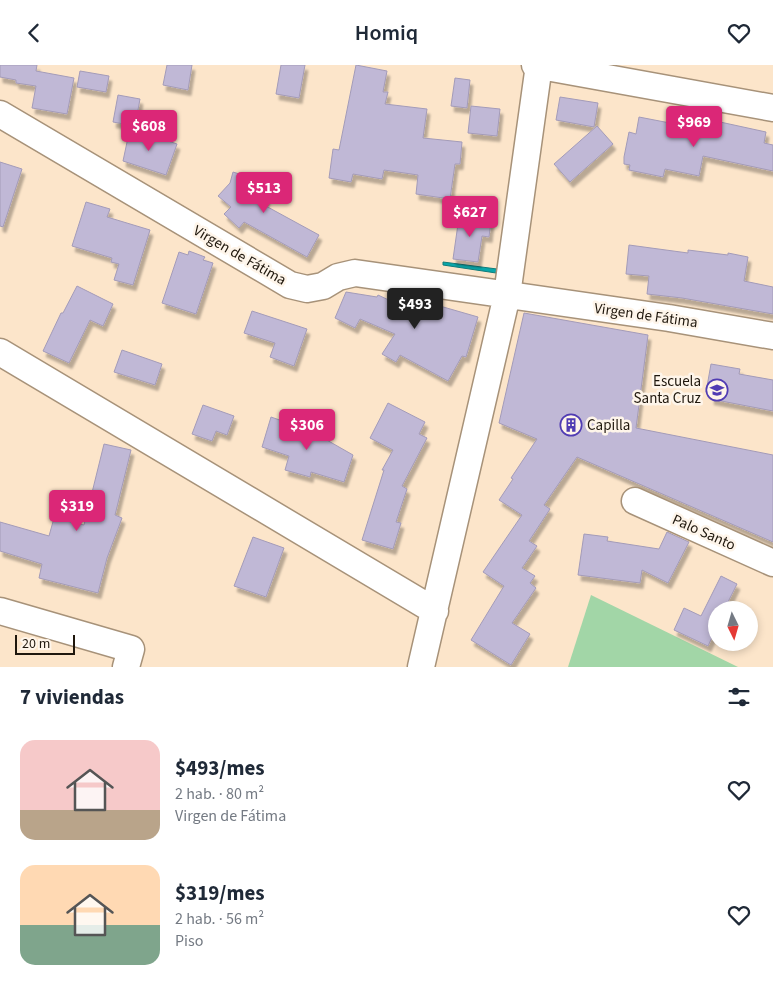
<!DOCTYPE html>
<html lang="es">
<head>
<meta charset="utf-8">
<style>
	body { margin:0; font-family:"Source Sans 3",sans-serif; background:#f6f6f7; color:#1f2937; height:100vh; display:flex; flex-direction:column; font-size:19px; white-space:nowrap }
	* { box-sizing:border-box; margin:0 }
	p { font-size:16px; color:#747a83 }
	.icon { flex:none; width:28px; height:28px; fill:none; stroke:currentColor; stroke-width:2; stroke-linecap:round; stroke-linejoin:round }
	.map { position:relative; height:602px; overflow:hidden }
	.sheet { display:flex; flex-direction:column; background:#fff; flex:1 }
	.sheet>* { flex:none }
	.needle { width:32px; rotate:175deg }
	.fabs { position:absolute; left:708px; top:536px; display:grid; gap:10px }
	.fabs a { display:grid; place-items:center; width:50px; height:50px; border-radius:50%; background:#fff; box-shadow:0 2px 8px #0003; font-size:25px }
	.scale { position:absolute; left:15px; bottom:12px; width:60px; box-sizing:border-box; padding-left:5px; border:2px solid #1f170d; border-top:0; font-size:14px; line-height:18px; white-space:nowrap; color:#1f170d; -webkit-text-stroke:4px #fef5ea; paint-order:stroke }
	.price { position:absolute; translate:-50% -42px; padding:0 11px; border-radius:5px; background:#db2777; color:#fff; font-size:16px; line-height:32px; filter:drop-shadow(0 1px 2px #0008) }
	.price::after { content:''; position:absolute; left:50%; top:30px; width:15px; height:11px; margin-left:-8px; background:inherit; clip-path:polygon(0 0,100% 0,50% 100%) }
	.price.on { background:#222; color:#fff }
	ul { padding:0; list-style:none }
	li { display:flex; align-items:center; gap:15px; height:125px; padding:0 20px }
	li span { display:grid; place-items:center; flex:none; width:140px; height:100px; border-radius:15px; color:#555 }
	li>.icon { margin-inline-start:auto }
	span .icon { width:60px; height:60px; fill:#fffc; stroke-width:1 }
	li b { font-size:21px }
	h2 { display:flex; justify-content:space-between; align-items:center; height:60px; padding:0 20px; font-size:21px }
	header { display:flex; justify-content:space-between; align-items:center; height:65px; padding:0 20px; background:#fff; font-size:22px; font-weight:600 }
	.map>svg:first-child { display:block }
	.green { fill:#a2d6a7 }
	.water { fill:#09a7aa; stroke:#107c7b }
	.building { fill:#c0b8d6; stroke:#a39bb8; filter:url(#shadow) }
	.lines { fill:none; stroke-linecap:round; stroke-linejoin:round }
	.minor-casing { stroke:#a79279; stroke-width:29 }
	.minor { stroke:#fff; stroke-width:26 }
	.labels { text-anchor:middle; stroke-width:5; stroke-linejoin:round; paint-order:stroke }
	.street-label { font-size:15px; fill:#1f170d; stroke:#fef5ea }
	.poi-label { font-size:15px; fill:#1f170d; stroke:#fef5ea; text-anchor:end }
</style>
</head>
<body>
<header><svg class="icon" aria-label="back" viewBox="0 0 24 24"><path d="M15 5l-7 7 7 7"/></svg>Homiq<svg class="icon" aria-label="heart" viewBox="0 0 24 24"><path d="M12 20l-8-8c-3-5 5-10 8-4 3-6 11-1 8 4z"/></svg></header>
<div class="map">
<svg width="773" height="602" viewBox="0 0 773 602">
	<defs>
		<filter id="shadow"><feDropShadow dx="3" dy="5.5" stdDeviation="1" flood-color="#0004"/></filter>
	</defs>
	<rect width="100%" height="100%" fill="#fce5ca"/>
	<path class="green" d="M591,530L738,602H568Z"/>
	<path class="water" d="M443,197L497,204L496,208L443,200Z"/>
	<path class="building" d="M0,0H37L36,6L74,13L67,49L32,43L36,21L16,18V15L0,12Z
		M167,0H192L188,25L163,20Z
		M281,0H305L299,33L276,29Z
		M356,0L387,6L383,27H388L385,39L427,44L423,73L462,77L460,99H455L450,134L416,129L418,110L384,105L382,114L353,109L351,117L329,113L333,84L339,85Z
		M80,6L109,11L106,27L77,22Z
		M455,13L470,15L467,43L451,41Z
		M118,30L140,34L135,61L113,57Z
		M560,32L598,38L594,62L556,55Z
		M471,41L500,44L497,71L468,68Z
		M639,52L675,59L674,63L708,70L711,55L766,67L764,78L773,80V106L703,91L699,111L665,104L663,112L629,105L630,100L624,99V92L629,67L636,69Z
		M597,61L613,79L570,117L554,99Z
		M130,63L177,79L166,110L123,96Z
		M0,97L22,104L3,162L0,161Z
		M233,107L271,119L264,140L319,170L307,192L244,157L239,163L224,149L231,142L218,131L230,118Z
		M86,137L110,144L107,152L150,165L133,220L114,215L119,199L111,197L112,193L72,181Z
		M459,152L491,156L489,172L482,171L478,197L453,194Z
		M629,180L688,188V185L728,190V188L748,192L744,216L773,222V249L682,233L647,229L649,211L626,209Z
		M189,186L205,192L203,195L213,198L196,249L162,238L179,187L188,190Z
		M77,221L113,239L103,261L90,255L69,298L43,286L61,248H63Z
		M346,227L377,232L378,230L406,243L409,235L425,240L426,237L478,252L466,292L462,291L448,316L400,290L396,297L382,289L395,269L360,254L355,263L335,253Z
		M252,246L307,264L294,301L270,292L275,278L244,268Z
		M524,248L648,270L636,363L773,390V477L577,392L544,440L550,444L529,476L537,481L522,503L535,511L530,518L536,523L512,558L530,569L511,600L471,575L504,521L483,507L522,450L499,435L513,414L511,413L537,374L499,358Z
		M122,285L162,299L155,320L114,307Z
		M711,299L740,304L739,309L773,315V346L711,334L712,328L706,327Z
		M388,338L425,357L419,369L427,373L402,421L407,424L396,457L401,458L393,484L362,475L384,405H382L393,385L370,373Z
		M203,340L234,351L227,370L216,366L212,376L192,369Z
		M271,352L311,366L353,390L344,417L311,407L310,412L285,405L289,391L262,382Z
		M104,379L131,385L115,450L122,453L107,493L98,528L39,513L42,499L0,486V457L49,471L54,453L84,460Z
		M667,467L689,477L668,518L642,505L640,518L578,510L584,469L608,472L607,476L659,484Z
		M253,472L284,483L266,532L234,521Z
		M721,511L737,519L724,545H716V564L708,581L674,565L684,543L701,551Z"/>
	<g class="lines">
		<g class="minor-casing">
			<path id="minor" d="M535,0L773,43
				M0,49L290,220L307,224L323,221L338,212L355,208L669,253L773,271
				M0,287L435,546
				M635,436L773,498
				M0,546L131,584L126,602
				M421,602L507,230L539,0"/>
		</g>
		<use href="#minor" class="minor"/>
	</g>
	<defs>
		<g id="school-ring" transform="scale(1.125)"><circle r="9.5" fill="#fef5ea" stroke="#503cb3" stroke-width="1.5"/><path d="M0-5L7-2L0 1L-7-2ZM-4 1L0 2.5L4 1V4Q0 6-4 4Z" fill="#503cb3"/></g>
		<g id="building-ring" transform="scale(1.125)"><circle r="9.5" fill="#fef5ea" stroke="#503cb3" stroke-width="1.5"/><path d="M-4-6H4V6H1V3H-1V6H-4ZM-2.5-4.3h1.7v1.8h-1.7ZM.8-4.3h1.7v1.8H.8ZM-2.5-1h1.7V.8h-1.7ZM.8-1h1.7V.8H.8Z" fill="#503cb3"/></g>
	</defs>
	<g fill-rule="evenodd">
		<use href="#school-ring" x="717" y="325"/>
		<use href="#building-ring" x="571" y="360"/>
	</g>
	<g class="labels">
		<g class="street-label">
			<text transform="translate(240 190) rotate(30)" y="5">Virgen de Fátima</text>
			<text transform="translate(646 250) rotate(8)" y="5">Virgen de Fátima</text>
			<text transform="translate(704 467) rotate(24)" y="5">Palo Santo</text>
		</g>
		<g class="poi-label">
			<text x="701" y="321">Escuela<tspan x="701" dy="17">Santa Cruz</tspan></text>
			<text x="587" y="365" text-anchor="start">Capilla</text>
		</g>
	</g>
</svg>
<div class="fabs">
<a><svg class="needle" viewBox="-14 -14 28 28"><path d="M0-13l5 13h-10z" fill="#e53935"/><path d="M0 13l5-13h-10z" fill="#747a83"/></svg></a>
</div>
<div class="scale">20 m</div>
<b class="price" style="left:694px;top:83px">$969</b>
<b class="price" style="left:149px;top:87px">$608</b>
<b class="price" style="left:264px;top:149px">$513</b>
<b class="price" style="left:470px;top:173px">$627</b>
<b class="price on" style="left:415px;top:265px">$493</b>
<b class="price" style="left:307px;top:386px">$306</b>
<b class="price" style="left:77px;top:467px">$319</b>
</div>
<section class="sheet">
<h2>7 viviendas<svg class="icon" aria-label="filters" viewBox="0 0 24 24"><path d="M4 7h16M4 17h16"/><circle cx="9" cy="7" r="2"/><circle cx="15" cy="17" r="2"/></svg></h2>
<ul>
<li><span style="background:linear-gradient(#f6c9c9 70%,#b9a48a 0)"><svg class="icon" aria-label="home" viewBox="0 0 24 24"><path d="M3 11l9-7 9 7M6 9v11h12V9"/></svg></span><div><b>$493/mes</b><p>2 hab. · 80 m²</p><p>Virgen de Fátima</p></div><svg class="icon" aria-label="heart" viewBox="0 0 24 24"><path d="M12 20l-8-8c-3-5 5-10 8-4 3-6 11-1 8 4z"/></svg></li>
<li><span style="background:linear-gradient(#ffd9b3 60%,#7fa58c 0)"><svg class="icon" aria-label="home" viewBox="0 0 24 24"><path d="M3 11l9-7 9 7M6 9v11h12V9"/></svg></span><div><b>$319/mes</b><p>2 hab. · 56 m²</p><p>Piso</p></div><svg class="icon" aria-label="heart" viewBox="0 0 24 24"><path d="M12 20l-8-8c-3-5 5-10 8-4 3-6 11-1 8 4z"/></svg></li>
</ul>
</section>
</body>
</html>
